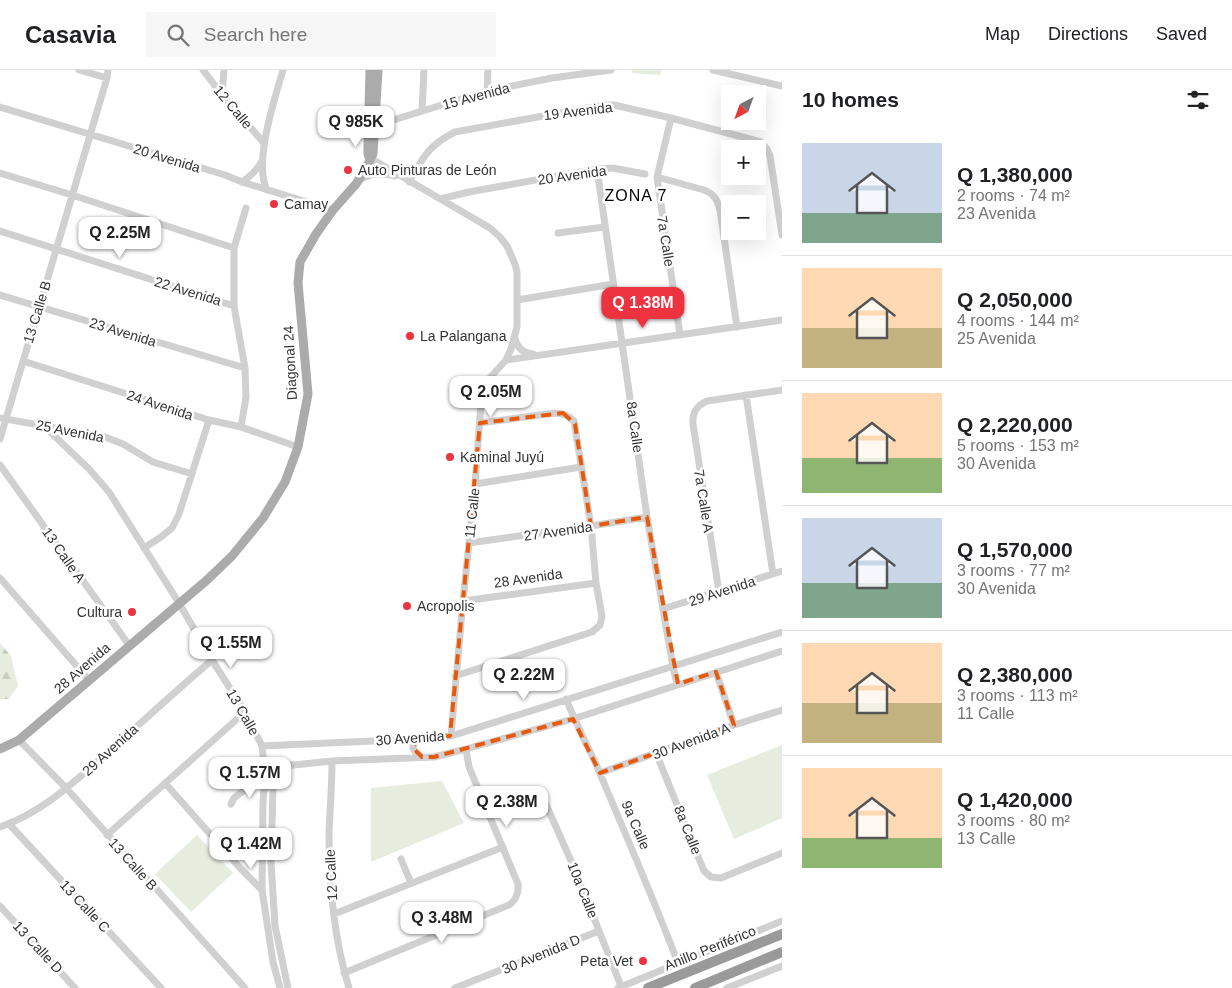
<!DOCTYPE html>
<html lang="en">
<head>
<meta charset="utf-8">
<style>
	body { margin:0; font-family:Arial,sans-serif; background:#f6f6f6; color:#202124; height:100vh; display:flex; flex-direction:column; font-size:19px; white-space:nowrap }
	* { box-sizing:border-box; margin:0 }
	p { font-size:16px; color:#757577 }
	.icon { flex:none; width:28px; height:28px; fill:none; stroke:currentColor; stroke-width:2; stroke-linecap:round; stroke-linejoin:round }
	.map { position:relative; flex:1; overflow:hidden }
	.panel { display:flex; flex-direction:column; background:#fff; width:450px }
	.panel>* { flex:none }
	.needle { width:32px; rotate:221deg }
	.fabs { position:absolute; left:721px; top:15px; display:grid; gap:10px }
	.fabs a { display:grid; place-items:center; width:45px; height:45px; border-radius:0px; background:#fff; box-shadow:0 5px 20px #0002; font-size:25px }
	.price { position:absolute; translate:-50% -42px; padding:0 11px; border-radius:10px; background:#fff; color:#222; font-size:16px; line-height:32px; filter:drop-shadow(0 1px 2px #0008) }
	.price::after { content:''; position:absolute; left:50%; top:30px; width:15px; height:11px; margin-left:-8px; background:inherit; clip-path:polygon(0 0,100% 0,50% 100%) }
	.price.active { background:#ec333f; color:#fff }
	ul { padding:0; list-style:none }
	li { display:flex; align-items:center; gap:15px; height:125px; padding:0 20px }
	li+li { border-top:1px solid #e0e0e0 }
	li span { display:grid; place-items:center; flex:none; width:140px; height:100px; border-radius:0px; color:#555 }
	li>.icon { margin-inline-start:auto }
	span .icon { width:60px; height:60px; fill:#fffc; stroke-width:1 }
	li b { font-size:21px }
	h2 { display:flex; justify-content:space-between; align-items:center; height:60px; padding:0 20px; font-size:21px }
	header { display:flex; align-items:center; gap:30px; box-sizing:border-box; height:70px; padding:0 25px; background:#fff; border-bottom:1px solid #e0e0e0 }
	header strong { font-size:24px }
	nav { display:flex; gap:28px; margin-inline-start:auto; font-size:18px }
	.search { width:350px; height:45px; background:#f6f6f6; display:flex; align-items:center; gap:12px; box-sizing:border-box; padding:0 18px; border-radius:0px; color:#757577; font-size:19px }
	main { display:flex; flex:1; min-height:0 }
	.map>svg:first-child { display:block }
	.green { fill:#e6ecde }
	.forest { fill:url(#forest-firs) }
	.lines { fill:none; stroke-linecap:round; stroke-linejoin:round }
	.minor { stroke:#d0d0d0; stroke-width:7 }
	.major { stroke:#ababab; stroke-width:9 }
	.highway { stroke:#9a9a9a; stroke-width:10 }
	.marked { fill:none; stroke:#e8590c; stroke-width:4; stroke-dasharray:10 6; stroke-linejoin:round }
	.poi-dot { fill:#ec333f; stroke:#fff; stroke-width:2 }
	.labels { text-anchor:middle; stroke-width:5; stroke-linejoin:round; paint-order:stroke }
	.street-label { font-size:14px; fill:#333; stroke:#fff }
	.poi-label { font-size:14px; fill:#333; stroke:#fff; text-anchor:start }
	.quarter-label { font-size:16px; letter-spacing:1px; fill:#000; stroke:#fff }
</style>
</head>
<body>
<header>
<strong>Casavia</strong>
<div class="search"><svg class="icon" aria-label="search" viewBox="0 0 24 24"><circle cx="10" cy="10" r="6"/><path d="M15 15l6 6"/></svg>Search here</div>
<nav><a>Map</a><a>Directions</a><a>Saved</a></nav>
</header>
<main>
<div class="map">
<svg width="782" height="918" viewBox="0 0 782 918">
	<defs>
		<pattern id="forest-firs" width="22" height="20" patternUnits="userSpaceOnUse" patternTransform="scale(1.25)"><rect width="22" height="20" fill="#e6ecde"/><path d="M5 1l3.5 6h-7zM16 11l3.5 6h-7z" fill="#c6cbbf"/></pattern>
	</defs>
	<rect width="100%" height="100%" fill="#fff"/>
	<path class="green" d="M632,0H661L660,5L632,3Z
		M782,675V748L734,769L707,705Z
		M442,711L464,753L371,792V718Z
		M197,765L233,803L191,842L155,804Z"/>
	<path class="forest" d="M0,573L11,586L18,616L9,629H0Z"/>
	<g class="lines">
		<path class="minor" d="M79,0L107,8
			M203,0L222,25L264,73
			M713,0L782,16
			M487,21L488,0
			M222,25L224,0
			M0,37L225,105L242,112L333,140
			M422,41L424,0
			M671,48L657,107L680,265
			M374,56L487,21L552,8L611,0
			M370,89L377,92L490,158L500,167L507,176L515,194L517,202V257L511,279L506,290L488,310L481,333L475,414L463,531L451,666
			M597,99L647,447L673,597L677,614
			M0,103L72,125L234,178
			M657,107L704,120C714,124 717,129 720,140L737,257
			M359,110C371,103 382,103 395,106
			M242,112C251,106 257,100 262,91
			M409,112C423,87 429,75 455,62L604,35H614L671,48L761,72L767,79L770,86L782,165
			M267,120C253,93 275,28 283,0
			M440,129L469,122L597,99L612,98L645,104
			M0,161L234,236
			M558,163L604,157
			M0,225L245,298
			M517,230L613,214
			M515,268C517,278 523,283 533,284
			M506,290L782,250
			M23,291L209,350L241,357L298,377
			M746,325L773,504
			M0,348L105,367L123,374L153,392L192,404
			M44,356L89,399L109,422L179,533L212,590L245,642L262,676L265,704L263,732L262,820L273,892L280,918
			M241,357L246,327L245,298L234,236V178L246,138
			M0,369L107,8L108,0
			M0,395L129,575
			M475,414L581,397
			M469,473L591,456L647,447
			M144,478L161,467L172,458L179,444L209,350
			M0,508L89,610
			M719,522L693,354C692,343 696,336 707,331L782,320
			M463,531L596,513
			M663,539L782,501
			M716,602L734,655
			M455,606L592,562L600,555L602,546L596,513L591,456L574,351C568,345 563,343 555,343L480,353
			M566,629C575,651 585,671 595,692C623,758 652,825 678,893
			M418,669L413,673V678L416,683L422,687
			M19,670L67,719L245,918
			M262,676L418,669L451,666L782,562
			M656,683L704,801L711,807L721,808L782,783
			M332,691C332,715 330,739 329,763C329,815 334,869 349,918
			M265,695L284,696L332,691L434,687L466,679L573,649L782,581
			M600,703L734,655L782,640
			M165,713L241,799L262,820
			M266,718C271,709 275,702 284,696
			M231,734L234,728L265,704
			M486,736L526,724L538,726L544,730L572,793L621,916
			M9,754L161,918
			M0,757C44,742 77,709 112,679C145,649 178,619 212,590
			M107,765L245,642
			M401,789L411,813
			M0,836L75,918
			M334,844L503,777
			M344,903L509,835C516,830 519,823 518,814L469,697L466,679
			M288,918L275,856L271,793L273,717L280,707L291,695
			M455,918L599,861
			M618,918L782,851
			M727,918L782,896"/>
		<path class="major" d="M369,87L368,84V74L370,0
			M0,679L19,670L207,510L232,486L263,448L285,412L298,377L308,324L298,213L300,192L316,164L333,140L356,114L365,100L373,84L378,0"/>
		<path class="highway" d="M648,918L782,864
			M695,918L782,882"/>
	</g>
	<path class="marked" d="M563,343L575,354L591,456L647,447L678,614L716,602L734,655L600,703L573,649L434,687H422L413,678L418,669L450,666L480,353Z"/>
	<g class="poi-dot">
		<circle cx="348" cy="100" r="5"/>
		<circle cx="274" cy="134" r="5"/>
		<circle cx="410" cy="266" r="5"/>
		<circle cx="450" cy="387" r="5"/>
		<circle cx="407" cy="536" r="5"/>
		<circle cx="132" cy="542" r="5"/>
		<circle cx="643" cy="891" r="5"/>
	</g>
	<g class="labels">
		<g class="street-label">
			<text transform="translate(476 26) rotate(-15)" y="5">15 Avenida</text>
			<text transform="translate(233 37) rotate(50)" y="5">12 Calle</text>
			<text transform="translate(578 41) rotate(-7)" y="5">19 Avenida</text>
			<text transform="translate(167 88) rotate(17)" y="5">20 Avenida</text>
			<text transform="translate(572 105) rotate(-8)" y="5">20 Avenida</text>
			<text transform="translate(666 171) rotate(81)" y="5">7a Calle</text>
			<text transform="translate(188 221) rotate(17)" y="5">22 Avenida</text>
			<text transform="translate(37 242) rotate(-73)" y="5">13 Calle B</text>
			<text transform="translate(123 262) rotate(17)" y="5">23 Avenida</text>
			<text transform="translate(290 293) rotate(-93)" y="5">Diagonal 24</text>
			<text transform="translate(160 335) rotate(18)" y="5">24 Avenida</text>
			<text transform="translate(635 357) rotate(82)" y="5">8a Calle</text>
			<text transform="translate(70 361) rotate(11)" y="5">25 Avenida</text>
			<text transform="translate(704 431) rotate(81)" y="5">7a Calle A</text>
			<text transform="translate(472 443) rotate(-84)" y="5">11 Calle</text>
			<text transform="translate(558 461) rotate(-8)" y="5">27 Avenida</text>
			<text transform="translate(64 485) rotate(55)" y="5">13 Calle A</text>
			<text transform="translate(528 508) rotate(-8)" y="5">28 Avenida</text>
			<text transform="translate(722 521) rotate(-18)" y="5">29 Avenida</text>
			<text transform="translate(82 598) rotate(-41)" y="5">28 Avenida</text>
			<text transform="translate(243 642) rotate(60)" y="5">13 Calle</text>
			<text transform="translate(410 668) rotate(-4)" y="5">30 Avenida</text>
			<text transform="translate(691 671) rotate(-20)" y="5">30 Avenida A</text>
			<text transform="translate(110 680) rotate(-42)" y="5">29 Avenida</text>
			<text transform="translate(636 755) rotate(67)" y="5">9a Calle</text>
			<text transform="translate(688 760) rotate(68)" y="5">8a Calle</text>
			<text transform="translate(133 794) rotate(48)" y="5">13 Calle B</text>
			<text transform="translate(331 805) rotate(-93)" y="5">12 Calle</text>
			<text transform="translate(583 820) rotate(68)" y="5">10a Calle</text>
			<text transform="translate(85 836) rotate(47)" y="5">13 Calle C</text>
			<text transform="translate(38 877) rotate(47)" y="5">13 Calle D</text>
			<text transform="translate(710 878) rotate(-22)" y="5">Anillo Periférico</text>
			<text transform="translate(541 884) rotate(-22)" y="5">30 Avenida D</text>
		</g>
		<g class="poi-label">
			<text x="358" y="105">Auto Pinturas de León</text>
			<text x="284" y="139">Camay</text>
			<text x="420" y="271">La Palangana</text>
			<text x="460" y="392">Kaminal Juyú</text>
			<text x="417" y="541">Acropolis</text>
			<text x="122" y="547" text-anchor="end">Cultura</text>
			<text x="633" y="896" text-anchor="end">Peta Vet</text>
		</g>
		<g class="quarter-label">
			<text x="636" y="131">ZONA 7</text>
		</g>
	</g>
</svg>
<div class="fabs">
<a><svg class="needle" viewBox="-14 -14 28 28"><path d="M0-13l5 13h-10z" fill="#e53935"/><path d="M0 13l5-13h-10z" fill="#757577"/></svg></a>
<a>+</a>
<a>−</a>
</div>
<b class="price" style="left:356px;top:78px">Q 985K</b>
<b class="price" style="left:120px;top:189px">Q 2.25M</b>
<b class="price active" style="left:643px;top:259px">Q 1.38M</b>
<b class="price" style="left:491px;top:348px">Q 2.05M</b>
<b class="price" style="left:231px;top:599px">Q 1.55M</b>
<b class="price" style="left:524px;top:631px">Q 2.22M</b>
<b class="price" style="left:250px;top:729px">Q 1.57M</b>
<b class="price" style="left:507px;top:758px">Q 2.38M</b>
<b class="price" style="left:251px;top:800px">Q 1.42M</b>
<b class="price" style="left:442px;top:874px">Q 3.48M</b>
</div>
<section class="panel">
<h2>10 homes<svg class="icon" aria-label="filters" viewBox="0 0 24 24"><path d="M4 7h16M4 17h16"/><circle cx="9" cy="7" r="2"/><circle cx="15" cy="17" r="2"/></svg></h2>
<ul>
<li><span style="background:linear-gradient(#c9d6e8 70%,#7fa58c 0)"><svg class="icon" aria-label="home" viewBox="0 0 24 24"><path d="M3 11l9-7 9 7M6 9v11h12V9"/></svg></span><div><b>Q 1,380,000</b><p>2 rooms · 74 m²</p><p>23 Avenida</p></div></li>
<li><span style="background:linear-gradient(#ffd9b3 60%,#c2b280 0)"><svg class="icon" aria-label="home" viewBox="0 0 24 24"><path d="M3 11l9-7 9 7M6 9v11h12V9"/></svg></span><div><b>Q 2,050,000</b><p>4 rooms · 144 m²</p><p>25 Avenida</p></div></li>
<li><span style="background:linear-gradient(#ffd9b3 65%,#8fb573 0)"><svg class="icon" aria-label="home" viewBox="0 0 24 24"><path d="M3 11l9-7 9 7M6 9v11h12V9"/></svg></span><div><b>Q 2,220,000</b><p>5 rooms · 153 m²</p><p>30 Avenida</p></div></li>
<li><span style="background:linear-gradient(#c9d6e8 65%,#7fa58c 0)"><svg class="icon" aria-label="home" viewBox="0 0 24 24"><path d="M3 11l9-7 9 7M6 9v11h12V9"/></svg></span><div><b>Q 1,570,000</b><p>3 rooms · 77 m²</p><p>30 Avenida</p></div></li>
<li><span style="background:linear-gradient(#ffd9b3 60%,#c2b280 0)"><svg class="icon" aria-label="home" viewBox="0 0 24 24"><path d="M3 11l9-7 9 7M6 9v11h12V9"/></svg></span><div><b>Q 2,380,000</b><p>3 rooms · 113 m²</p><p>11 Calle</p></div></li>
<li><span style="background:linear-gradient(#ffd9b3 70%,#8fb573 0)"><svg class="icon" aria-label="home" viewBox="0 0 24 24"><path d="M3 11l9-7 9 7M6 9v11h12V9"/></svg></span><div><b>Q 1,420,000</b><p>3 rooms · 80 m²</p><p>13 Calle</p></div></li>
</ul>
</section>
</main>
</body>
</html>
